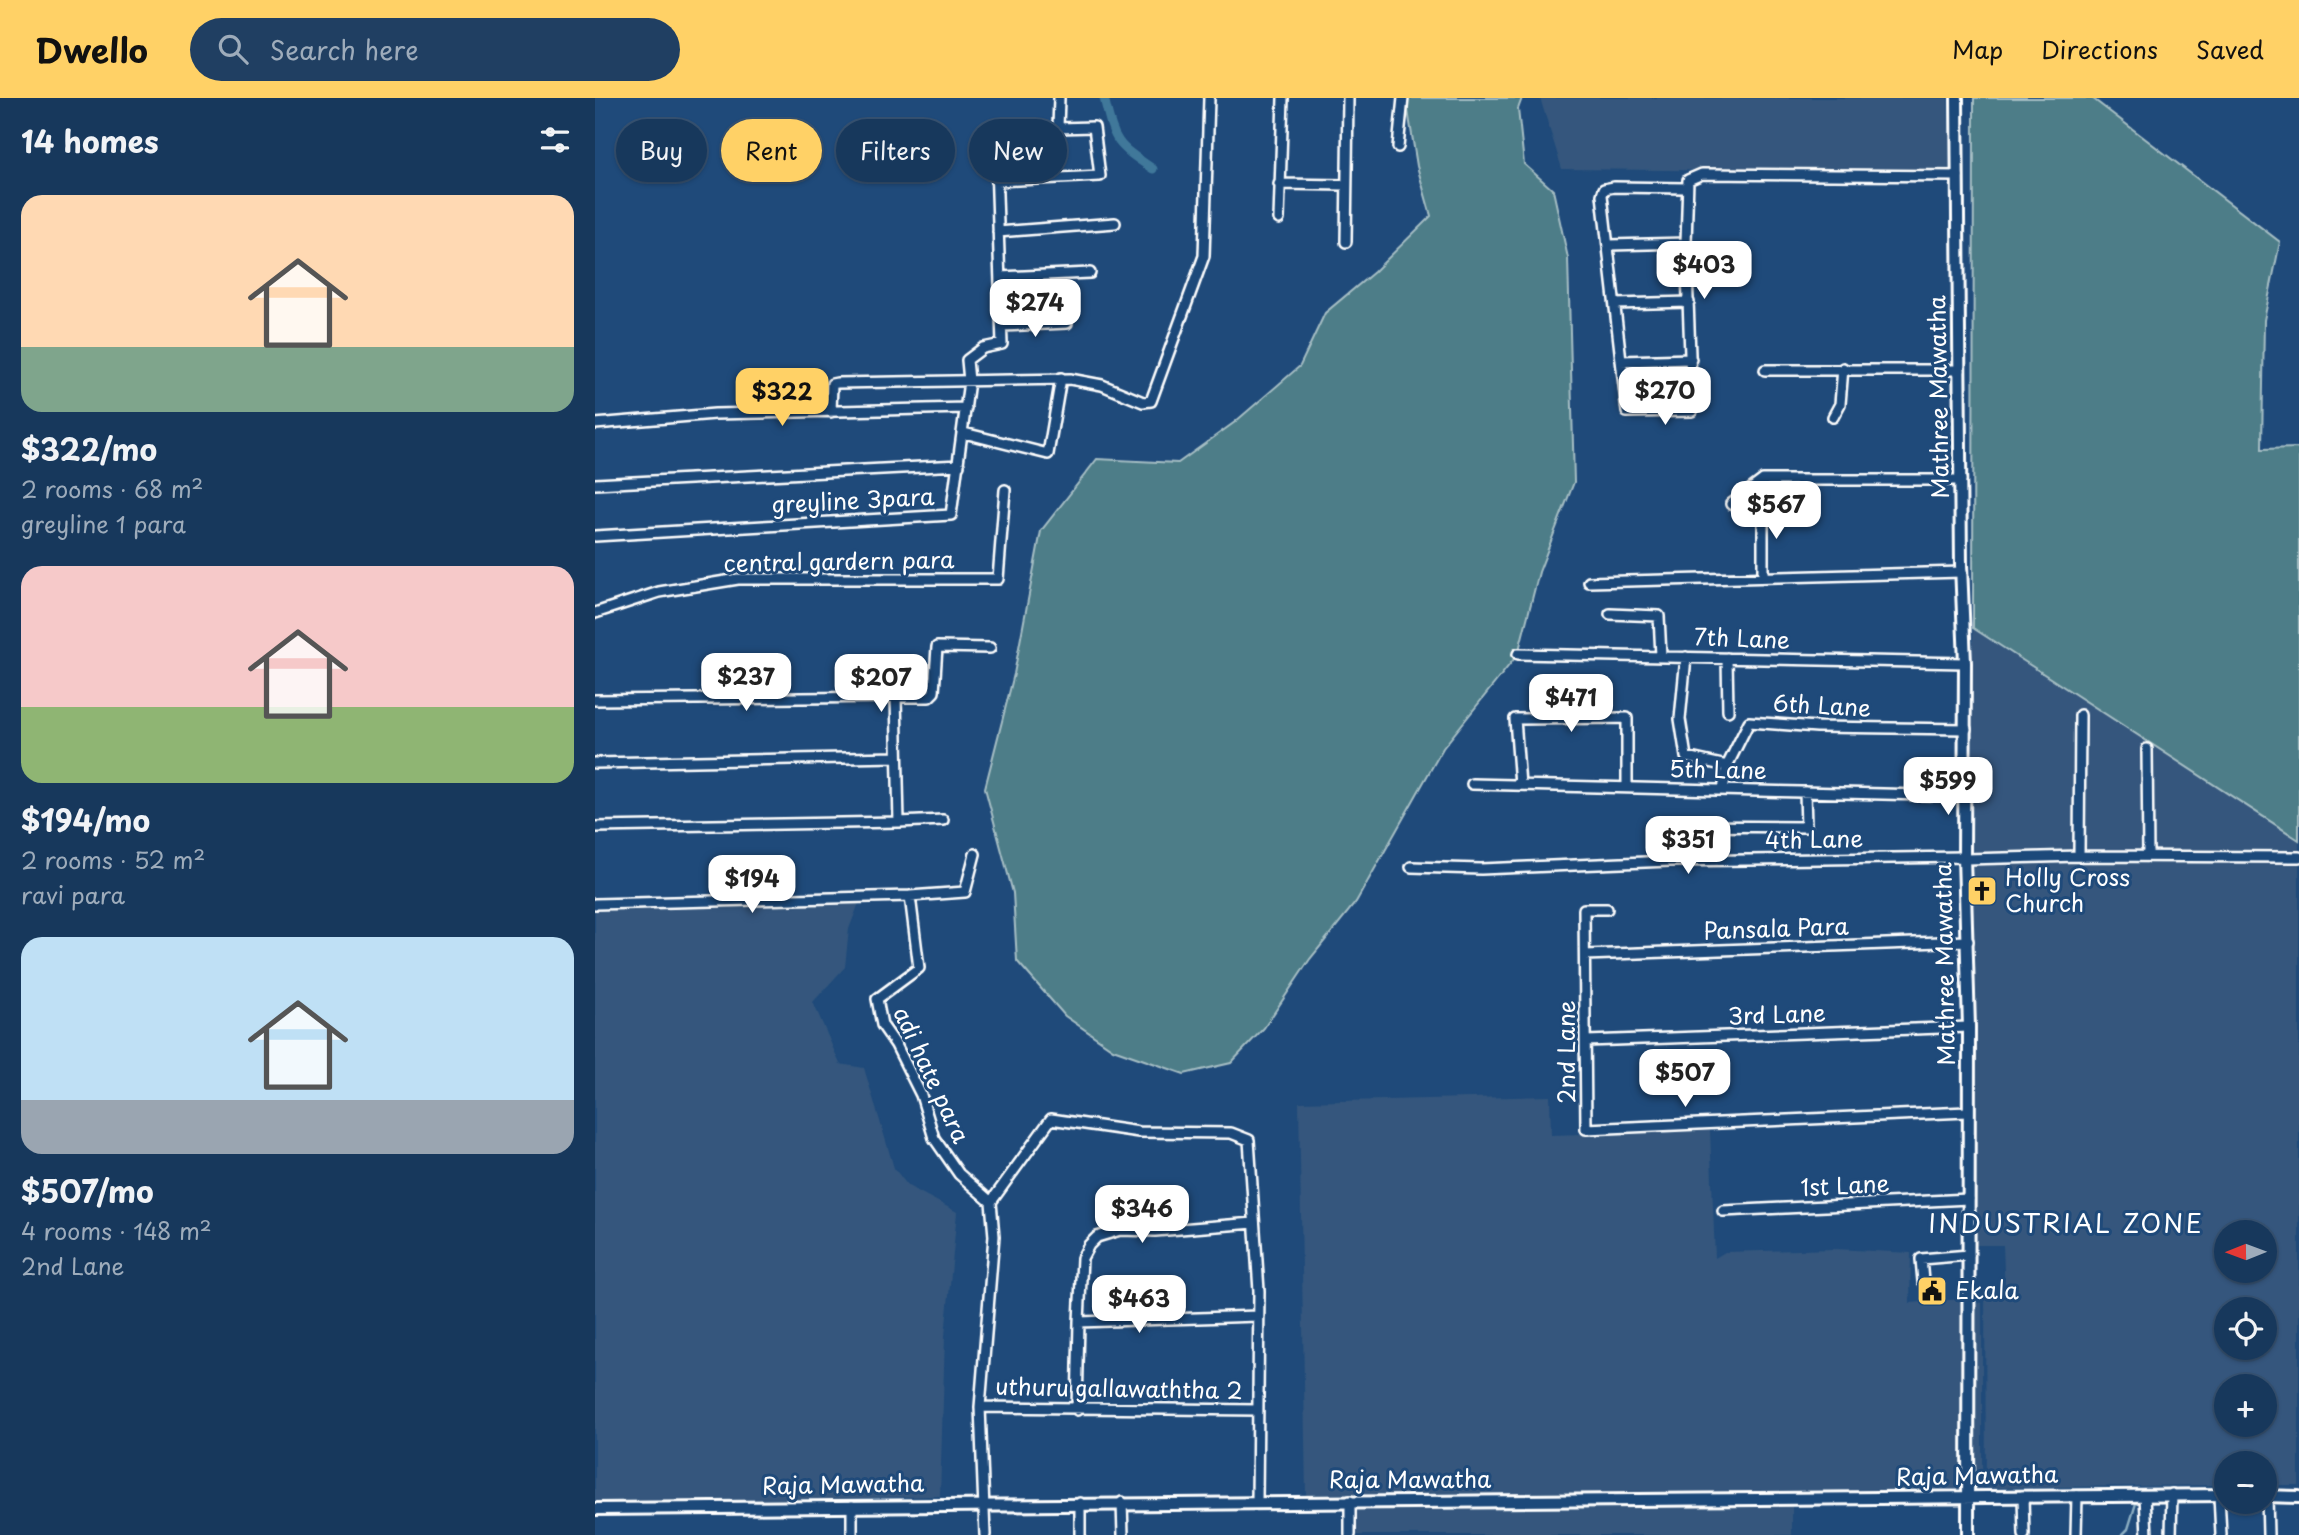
<!DOCTYPE html>
<html lang="en">
<head>
<meta charset="utf-8">
<style>
	body { margin:0; font-family:"Playpen Sans",sans-serif; background:#203f62; color:#f1f3f6; height:100vh; display:flex; flex-direction:column; font-size:26px; white-space:nowrap }
	* { box-sizing:border-box; margin:0 }
	p { font-size:23px; color:#9eacbb }
	.icon { flex:none; width:38px; height:38px; fill:none; stroke:currentColor; stroke-width:2; stroke-linecap:round; stroke-linejoin:round }
	.map { position:relative; flex:1; overflow:hidden }
	.sheet { display:flex; flex-direction:column; background:#17385c; width:595px }
	.sheet>* { flex:none }
	.top-card { position:absolute; left:21px; top:21px; width:665px; height:63px; display:flex; gap:14px }
	.needle { width:46px; rotate:269deg }
	.controls { position:absolute; left:1619px; top:1122px; display:grid; gap:14px }
	.controls a { display:grid; place-items:center; width:63px; height:63px; border-radius:50%; background:#17385c; box-shadow:0 2px 5px #0004,0 0 0 2px #365272; font-size:35px }
	.price { position:absolute; translate:-50% -60px; padding:0 16px; border-radius:14px; background:#fff; color:#222; font-size:23px; line-height:46px; filter:drop-shadow(0 2px 4px #0008) }
	.price::after { content:''; position:absolute; left:50%; top:42px; width:21px; height:16px; margin-left:-10px; background:inherit; clip-path:polygon(0 0,100% 0,50% 100%) }
	.price.on { background:#ffd166; color:#111 }
	ul { padding:0; list-style:none }
	li { display:grid; align-content:center; gap:14px; height:371px; padding:0 21px }
	li span { display:grid; place-items:center; height:217px; border-radius:21px; color:#555 }
	li>.icon { margin-inline-start:auto }
	span .icon { width:126px; height:126px; fill:#fffc; stroke-width:1 }
	li b { font-size:30px }
	h2 { display:flex; justify-content:space-between; align-items:center; height:84px; padding:0 21px; font-size:30px }
	.tag { padding:0 24px; border-radius:32px; background:#17385c; box-shadow:0 2px 5px #0004,0 0 0 2px #365272; font-size:24px; line-height:63px }
	.tag.on { background:#ffd166; color:#111 }
	header { display:flex; align-items:center; gap:42px; box-sizing:border-box; height:98px; padding:0 35px; background:#ffd166; color:#111 }
	header strong { font-size:33px }
	nav { display:flex; gap:38px; margin-inline-start:auto; font-size:24px }
	.search { width:490px; height:63px; background:#203f62; display:flex; align-items:center; gap:18px; box-sizing:border-box; padding:0 24px; border-radius:38px; color:#9eacbb; font-size:26px }
	main { display:flex; flex:1; min-height:0 }
	.map>svg:first-child { display:block }
	.built { fill:#34577d; fill-rule:evenodd }
	.green { fill:#4e7d88; stroke:#a6bec4; stroke-width:2 }
	.lines { fill:none; stroke-linecap:round; stroke-linejoin:round }
	.stream { stroke:#8caec2; stroke-width:2.5 }
	.canal { stroke:#40789a; stroke-width:9 }
	.minor-casing { stroke:#fff; stroke-width:14 }
	.tertiary-casing { stroke:#fff; stroke-width:16 }
	.minor { stroke:#1f4a7a; stroke-width:9 }
	.tertiary { stroke:#1f4a7a; stroke-width:10 }
	.labels { text-anchor:middle; stroke-width:6; stroke-linejoin:round; paint-order:stroke }
	.street-label { font-size:23px; fill:#fff; stroke:#1f4a7a }
	.poi-label { font-size:23px; fill:#fff; stroke:#1f4a7a; text-anchor:start }
	.quarter-label { font-size:26px; letter-spacing:2px; fill:#fff; stroke:#1f4a7a }
</style>
</head>
<body>
<header>
<strong>Dwello</strong>
<div class="search"><svg class="icon" aria-label="search" viewBox="0 0 24 24"><circle cx="10" cy="10" r="6"/><path d="M15 15l6 6"/></svg>Search here</div>
<nav><a>Map</a><a>Directions</a><a>Saved</a></nav>
</header>
<main>
<section class="sheet">
<h2>14 homes<svg class="icon" aria-label="filters" viewBox="0 0 24 24"><path d="M4 7h16M4 17h16"/><circle cx="9" cy="7" r="2"/><circle cx="15" cy="17" r="2"/></svg></h2>
<ul>
<li><span style="background:linear-gradient(#ffd9b3 70%,#7fa58c 0)"><svg class="icon" aria-label="home" viewBox="0 0 24 24"><path d="M3 11l9-7 9 7M6 9v11h12V9"/></svg></span><div><b>$322/mo</b><p>2 rooms · 68 m²</p><p>greyline 1 para</p></div></li>
<li><span style="background:linear-gradient(#f6c9c9 65%,#8fb573 0)"><svg class="icon" aria-label="home" viewBox="0 0 24 24"><path d="M3 11l9-7 9 7M6 9v11h12V9"/></svg></span><div><b>$194/mo</b><p>2 rooms · 52 m²</p><p>ravi para</p></div></li>
<li><span style="background:linear-gradient(#bfe0f5 75%,#9aa5b1 0)"><svg class="icon" aria-label="home" viewBox="0 0 24 24"><path d="M3 11l9-7 9 7M6 9v11h12V9"/></svg></span><div><b>$507/mo</b><p>4 rooms · 148 m²</p><p>2nd Lane</p></div></li>
</ul>
</section>
<div class="map">
<svg width="1704" height="1437" viewBox="0 0 1704 1437">
	<rect width="100%" height="100%" fill="#1f4a7a"/>
	<filter id="ink" filterUnits="userSpaceOnUse"><feTurbulence type="fractalNoise" baseFrequency=".0143" numOctaves="2"/><feDisplacementMap in="SourceGraphic" scale="14" xChannelSelector="R" yChannelSelector="G"/><feConvolveMatrix kernelMatrix="1 2 1 2 8 2 1 2 1" color-interpolation-filters="sRGB"/></filter>
	<g filter="url(#ink)">
		<path class="built" d="M945,0H1353L1355,75L967,71Z
			M1378,530L1704,742V1387H1670V1365H1631V1387L1391,1390L1390,1200L1410,1199L1408,1147H1376ZM1631,1134H1670V1172H1631ZM1631,1211H1670V1250H1631ZM1631,1288H1670V1326H1631Z
			M264,805L254,831L250,869L218,904L245,966L269,970L299,1070L313,1088L362,1114L350,1238L345,1398L0,1408V807Z
			M955,998L956,1037L1115,1032L1120,1160L1130,1154L1241,1151L1316,1155L1315,1205L1367,1201L1369,1391L965,1400L711,1398L704,1004Z
			M1387,1204V1391L1376,1390L1378,1206Z
			M1197,1403V1437H759V1411Z"/>
		<path class="green" d="M811,0H927L923,11L929,66L958,92L973,160L979,384L944,474L923,556L848,650L761,804L715,861L669,930L636,965L589,976L518,951L470,918L422,863L418,795L390,690L419,576L446,433L502,361L583,365L640,324L705,268L730,215L779,174L836,118L822,68Z
			M1379,0H1497L1685,144L1669,222L1667,351L1704,350V742L1378,530Z"/>
		<g class="lines">
			<path class="stream" d="M1527,1437L1533,1431L1542,1402"/>
			<path class="canal" d="M509,0C520,44 519,45 558,71"/>
			<g class="minor-casing">
				<path id="minor" d="M803,49L808,0
					M402,83L505,78L499,29L463,30
					M684,86L750,87
					M1091,90L1019,89L1009,91L1007,97L1032,314L1097,313L1091,145L1093,82L1107,76L1363,78
					M684,121L688,0
					M403,134L520,125
					M751,144L753,0
					M1015,147L1091,145
					M405,179L495,175
					M1021,206L1094,204
					M407,228L472,225
					M1026,263L1096,261
					M1170,272H1365
					M236,314L237,286L242,285L475,281L507,287L548,304L556,303L609,158L614,0
					M1238,319L1245,306L1248,270
					M0,326L120,316L371,310
					M369,335L453,356L466,280
					M0,386L364,367
					M1136,406L1168,382
					M0,438L356,417L374,283L372,262L388,250L407,246L400,36L463,30L464,0
					M1168,479V382H1366
					M994,484L1367,474
					M0,515L64,494L143,481H403L410,392
					M1015,516L1064,518L1066,558
					M923,556L1370,565
					M1091,559L1085,621L1091,659L1132,668
					M1132,560L1133,613
					M0,602L301,599
					M1552,651L1553,758
					M0,665L302,659
					M877,686L1369,698
					M925,687L920,621L1032,620V689
					M1128,692L1132,668L1154,624L1222,629L1371,631
					M348,722L304,724L301,599H334L339,594L342,549L395,550
					M1085,728L1211,729L1210,694
					M0,729L304,724
					M380,756L370,794L315,798L324,870L282,901L287,927L301,947L326,997L339,1040L364,1076L396,1104
					M1484,758L1485,617
					M1371,761L1484,758L1704,759
					M816,769L886,771L1074,763L1369,759
					M0,806L315,798
					M1012,811H989L991,1031L1372,1014
					M990,857L1373,843
					M992,943L1374,929
					M396,1104L456,1021L544,1034L636,1035L654,1042L664,1193L662,1404
					M396,1104L399,1138L385,1309L663,1312
					M1128,1113L1374,1101
					M1328,1183L1326,1161L1374,1157
					M484,1224L487,1160L494,1147L502,1139L525,1132L560,1133L659,1125
					M385,1309L390,1437
					M482,1312L484,1224L663,1218
					M1624,1397L1626,1437
					M1428,1398L1429,1437
					M1550,1398L1552,1437
					M1672,1398L1673,1437
					M755,1403V1437
					M527,1404L528,1437
					M257,1437V1408
					M485,1437V1405
					M1481,1437L1482,1398
					M1576,1437L1577,1396"/>
			</g>
			<g class="tertiary-casing">
				<path id="tertiary" d="M1362,0L1366,467L1370,565L1369,759L1374,929L1373,1437
					M1670,1398L1704,1399
					M0,1411L1631,1397"/>
			</g>
			<use href="#minor" class="minor"/>
			<use href="#tertiary" class="tertiary"/>
		</g>
	</g>
	<defs>
		<g id="church-square" transform="scale(1.575)"><rect x="-9" y="-9" width="18" height="18" rx="4" fill="#ffd166" stroke="#1f4a7a"/><path d="M-1.2-6h2.4v3.5h3.3v2.4h-3.3V6h-2.4V-.1h-3.3v-2.4h3.3Z" fill="#111"/></g>
		<g id="civic-square" transform="scale(1.575)"><rect x="-9" y="-9" width="18" height="18" rx="4" fill="#ffd166" stroke="#1f4a7a"/><path d="M-.6-6.5H3V-4.5H.6V-3L4-1V1h2V6H-6V1h2V-1L-.6-3ZM-1.2 2.5V6h2.4V2.5Z" fill="#111"/></g>
	</defs>
	<g fill-rule="evenodd">
		<use href="#church-square" x="1387" y="793"/>
		<use href="#civic-square" x="1337" y="1193"/>
	</g>
	<g class="labels">
		<g class="street-label">
			<text transform="translate(1344 299) rotate(-91)" y="8">Mathree Mawatha</text>
			<text transform="translate(258 403) rotate(-3)" y="8">greyline 3para</text>
			<text transform="translate(244 464) rotate(-1)" y="8">central gardern para</text>
			<text transform="translate(1147 541) rotate(2)" y="8">7th Lane</text>
			<text transform="translate(1227 608) rotate(3)" y="8">6th Lane</text>
			<text transform="translate(1123 672) rotate(1)" y="8">5th Lane</text>
			<text transform="translate(1219 742) rotate(-1)" y="8">4th Lane</text>
			<text transform="translate(1181 831) rotate(-2)" y="8">Pansala Para</text>
			<text transform="translate(1350 866) rotate(-91)" y="8">Mathree Mawatha</text>
			<text transform="translate(1182 917) rotate(-2)" y="8">3rd Lane</text>
			<text transform="translate(972 954) rotate(-90)" y="8">2nd Lane</text>
			<text transform="translate(336 977) rotate(65)" y="8">adi hate para</text>
			<text transform="translate(1250 1088) rotate(-3)" y="8">1st Lane</text>
			<text transform="translate(524 1291) rotate(1)" y="8">uthuru gallawaththa 2</text>
			<text transform="translate(1382 1378) rotate(-1)" y="8">Raja Mawatha</text>
			<text x="815" y="1390">Raja Mawatha</text>
			<text transform="translate(248 1387) rotate(-1)" y="8">Raja Mawatha</text>
		</g>
		<g class="poi-label">
			<text x="1410" y="788">Holly Cross<tspan x="1410" dy="26">Church</tspan></text>
			<text x="1360" y="1201">Ekala</text>
		</g>
		<g class="quarter-label">
			<text x="1471" y="1135">INDUSTRIAL ZONE</text>
		</g>
	</g>
</svg>
<div class="controls">
<a><svg class="needle" viewBox="-14 -14 28 28"><path d="M0-13l5 13h-10z" fill="#e53935"/><path d="M0 13l5-13h-10z" fill="#9eacbb"/></svg></a>
<a><svg class="icon" aria-label="locate" viewBox="0 0 24 24"><circle cx="12" cy="12" r="6"/><path d="M12 2v4M12 18v4M2 12h4M18 12h4"/></svg></a>
<a>+</a>
<a>−</a>
</div>
<b class="price" style="left:1109px;top:203px">$403</b>
<b class="price" style="left:440px;top:241px">$274</b>
<b class="price" style="left:1070px;top:329px">$270</b>
<b class="price on" style="left:187px;top:330px">$322</b>
<b class="price" style="left:1181px;top:443px">$567</b>
<b class="price" style="left:151px;top:615px">$237</b>
<b class="price" style="left:286px;top:616px">$207</b>
<b class="price" style="left:976px;top:636px">$471</b>
<b class="price" style="left:1353px;top:719px">$599</b>
<b class="price" style="left:1093px;top:778px">$351</b>
<b class="price" style="left:157px;top:817px">$194</b>
<b class="price" style="left:1090px;top:1011px">$507</b>
<b class="price" style="left:547px;top:1147px">$346</b>
<b class="price" style="left:544px;top:1237px">$463</b>
<div class="top-card">
<a class="tag">Buy</a>
<a class="tag on">Rent</a>
<a class="tag">Filters</a>
<a class="tag">New</a>
</div>
</div>
</main>
</body>
</html>
